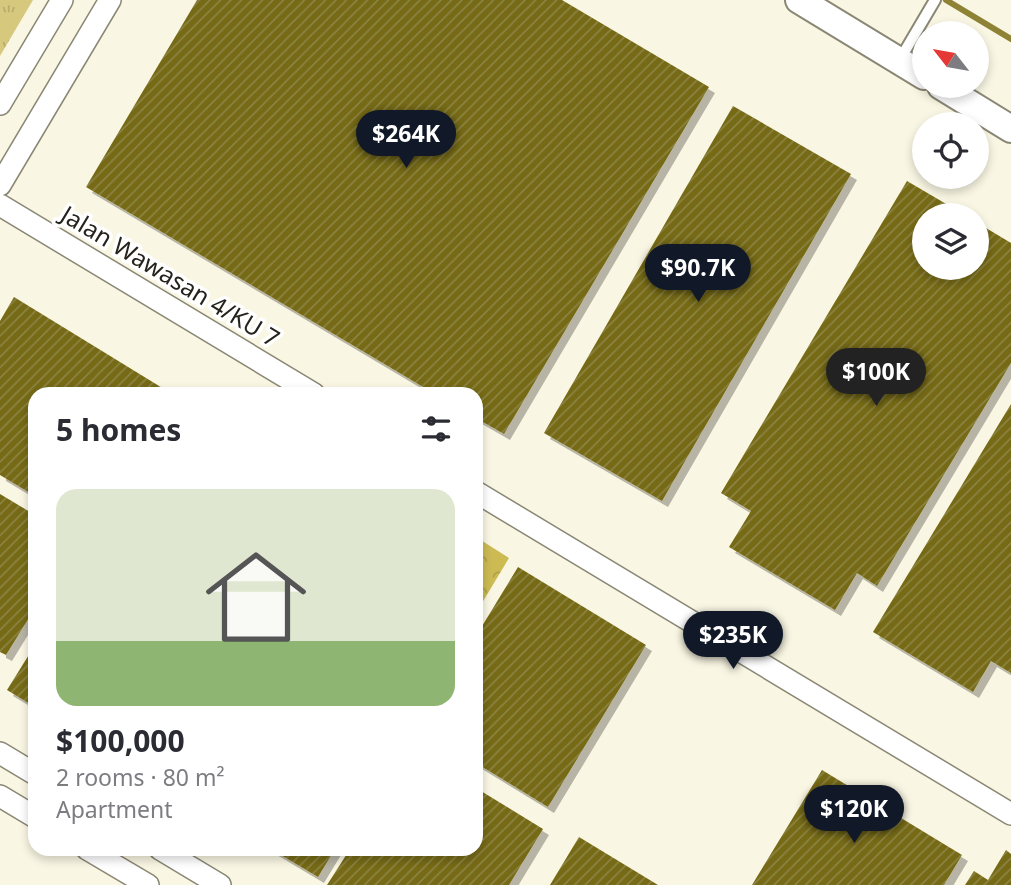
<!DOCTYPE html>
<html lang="en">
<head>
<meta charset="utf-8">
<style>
	body { margin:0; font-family:"Noto Sans",sans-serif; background:#f2f2f3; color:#2b2b33; height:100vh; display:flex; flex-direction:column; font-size:26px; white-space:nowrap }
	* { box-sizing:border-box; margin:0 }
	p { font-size:23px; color:#7c7c81 }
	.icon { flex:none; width:38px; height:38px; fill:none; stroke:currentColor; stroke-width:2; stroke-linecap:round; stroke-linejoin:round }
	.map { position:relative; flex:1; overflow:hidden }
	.drawer { position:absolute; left:28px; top:387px; width:455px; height:469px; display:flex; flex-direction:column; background:#fff; border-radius:21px; box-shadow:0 4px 10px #0003 }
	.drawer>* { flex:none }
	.needle { width:46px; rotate:301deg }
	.buttons { position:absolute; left:912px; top:21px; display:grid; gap:14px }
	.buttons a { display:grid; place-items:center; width:77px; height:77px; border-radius:50%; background:#fff; box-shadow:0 4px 10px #0003; font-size:35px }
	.price { position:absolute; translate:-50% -60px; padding:0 16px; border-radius:24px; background:#111827; color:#fff; font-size:23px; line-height:46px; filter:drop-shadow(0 2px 4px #0008) }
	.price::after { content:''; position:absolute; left:50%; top:42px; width:21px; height:16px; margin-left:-10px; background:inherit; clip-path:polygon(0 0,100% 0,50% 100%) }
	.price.selected { background:#222; color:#fff }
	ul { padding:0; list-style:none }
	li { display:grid; align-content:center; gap:14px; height:371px; padding:0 28px }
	li span { display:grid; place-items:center; height:217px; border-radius:21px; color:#555 }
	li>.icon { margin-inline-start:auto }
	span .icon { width:126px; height:126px; fill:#fffc; stroke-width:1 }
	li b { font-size:30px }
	h2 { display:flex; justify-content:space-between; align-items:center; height:84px; padding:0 28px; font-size:30px }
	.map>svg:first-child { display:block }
	.grass { fill:url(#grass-tufts) }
	.forest { fill:url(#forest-crowns) }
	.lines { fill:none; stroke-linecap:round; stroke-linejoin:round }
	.stream { stroke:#8e8235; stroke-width:6 }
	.building { fill:url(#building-hatch); filter:url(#shadow) }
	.service-casing { stroke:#8a8775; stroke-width:14 }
	.minor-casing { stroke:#8a8775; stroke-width:24 }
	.tertiary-casing { stroke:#8a8775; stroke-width:30 }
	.service { stroke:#fff; stroke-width:10 }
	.minor { stroke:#fff; stroke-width:21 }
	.tertiary { stroke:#fff; stroke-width:26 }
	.labels { text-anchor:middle; stroke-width:7; stroke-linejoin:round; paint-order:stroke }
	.street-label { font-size:24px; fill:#24231c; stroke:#fff }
</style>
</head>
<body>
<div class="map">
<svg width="1011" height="885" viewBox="0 0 1011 885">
	<defs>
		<pattern id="grass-tufts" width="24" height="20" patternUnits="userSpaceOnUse" patternTransform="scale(1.75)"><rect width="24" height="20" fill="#d6c97d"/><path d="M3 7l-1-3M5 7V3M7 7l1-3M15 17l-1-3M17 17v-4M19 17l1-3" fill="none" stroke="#b8ac6b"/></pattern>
		<pattern id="forest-crowns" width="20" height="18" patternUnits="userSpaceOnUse" patternTransform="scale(1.75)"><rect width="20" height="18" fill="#ccbb53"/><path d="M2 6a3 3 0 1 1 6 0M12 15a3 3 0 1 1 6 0" fill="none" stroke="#afa048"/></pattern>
		<pattern id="building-hatch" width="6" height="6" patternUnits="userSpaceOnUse" patternTransform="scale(1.75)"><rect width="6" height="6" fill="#766a13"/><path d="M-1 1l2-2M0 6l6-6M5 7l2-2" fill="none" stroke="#8b8345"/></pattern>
		<filter id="shadow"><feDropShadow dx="6" dy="6" stdDeviation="0" flood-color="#0004"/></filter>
	</defs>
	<rect width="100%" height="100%" fill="#f9f6e3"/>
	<path class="grass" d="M0,0H33L0,56Z"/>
	<path class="forest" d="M476,537L509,558L476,613Z"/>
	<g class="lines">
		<path class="stream" d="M946,0L1011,39"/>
	</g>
	<path class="building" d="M197,0H562L709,87L504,434L476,418V394H435L86,187Z
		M733,106L851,174L662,501L544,433Z
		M907,181L965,215H924V268H976V222L1011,243V363L877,586L857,573L835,610L729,547L751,511L721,493Z
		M14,297L164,389L162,394H35V496L0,475V321Z
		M1011,404V673L991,661L973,692L873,632Z
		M0,494L35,515V608L6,655L0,652Z
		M518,567L646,645L548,807L476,763V636Z
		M35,645V707L7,690Z
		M822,770L962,855L944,885H752Z
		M476,788L543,829L509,885H327L350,849H476Z
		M579,837L658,885H550Z
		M271,849H335L318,877Z
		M1006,850L1011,854V885H965L974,871L988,880Z"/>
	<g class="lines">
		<g class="service-casing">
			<path id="service" d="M899,61L935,0"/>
		</g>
		<g class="minor-casing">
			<path id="minor" d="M0,104L62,0
				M0,185L110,0
				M0,205L314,394
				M476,492L1011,814
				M0,753L35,774
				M0,796L35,817
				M87,849L148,885
				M160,849L220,885"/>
		</g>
		<g class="tertiary-casing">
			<path id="tertiary" d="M799,0L924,76
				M941,86L1011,129"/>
		</g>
		<use href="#service" class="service"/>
		<use href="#minor" class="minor"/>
		<use href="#tertiary" class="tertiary"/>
	</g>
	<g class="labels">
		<g class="street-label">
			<text transform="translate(170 277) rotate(31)" y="8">Jalan Wawasan 4/KU 7</text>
		</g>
	</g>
</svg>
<div class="buttons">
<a><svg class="needle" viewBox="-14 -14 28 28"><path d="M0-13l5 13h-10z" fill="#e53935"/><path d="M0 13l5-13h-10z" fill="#7c7c81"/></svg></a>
<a><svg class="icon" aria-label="locate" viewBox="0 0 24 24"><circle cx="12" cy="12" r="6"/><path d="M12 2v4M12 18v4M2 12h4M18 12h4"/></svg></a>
<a><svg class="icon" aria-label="layers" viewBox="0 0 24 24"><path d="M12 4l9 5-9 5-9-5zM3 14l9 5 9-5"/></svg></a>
</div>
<b class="price" style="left:406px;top:170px">$264K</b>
<b class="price" style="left:698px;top:304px">$90.7K</b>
<b class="price selected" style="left:876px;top:408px">$100K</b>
<b class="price" style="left:733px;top:671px">$235K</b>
<b class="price" style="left:854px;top:845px">$120K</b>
<section class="drawer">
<h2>5 homes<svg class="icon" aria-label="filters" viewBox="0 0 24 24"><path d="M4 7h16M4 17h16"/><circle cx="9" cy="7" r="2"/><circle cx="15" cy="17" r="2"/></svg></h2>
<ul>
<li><span style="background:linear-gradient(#dfe7d0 70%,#8fb573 0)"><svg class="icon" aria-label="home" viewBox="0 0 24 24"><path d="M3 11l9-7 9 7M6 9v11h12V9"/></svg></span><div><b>$100,000</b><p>2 rooms · 80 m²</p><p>Apartment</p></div></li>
</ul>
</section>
</div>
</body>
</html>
